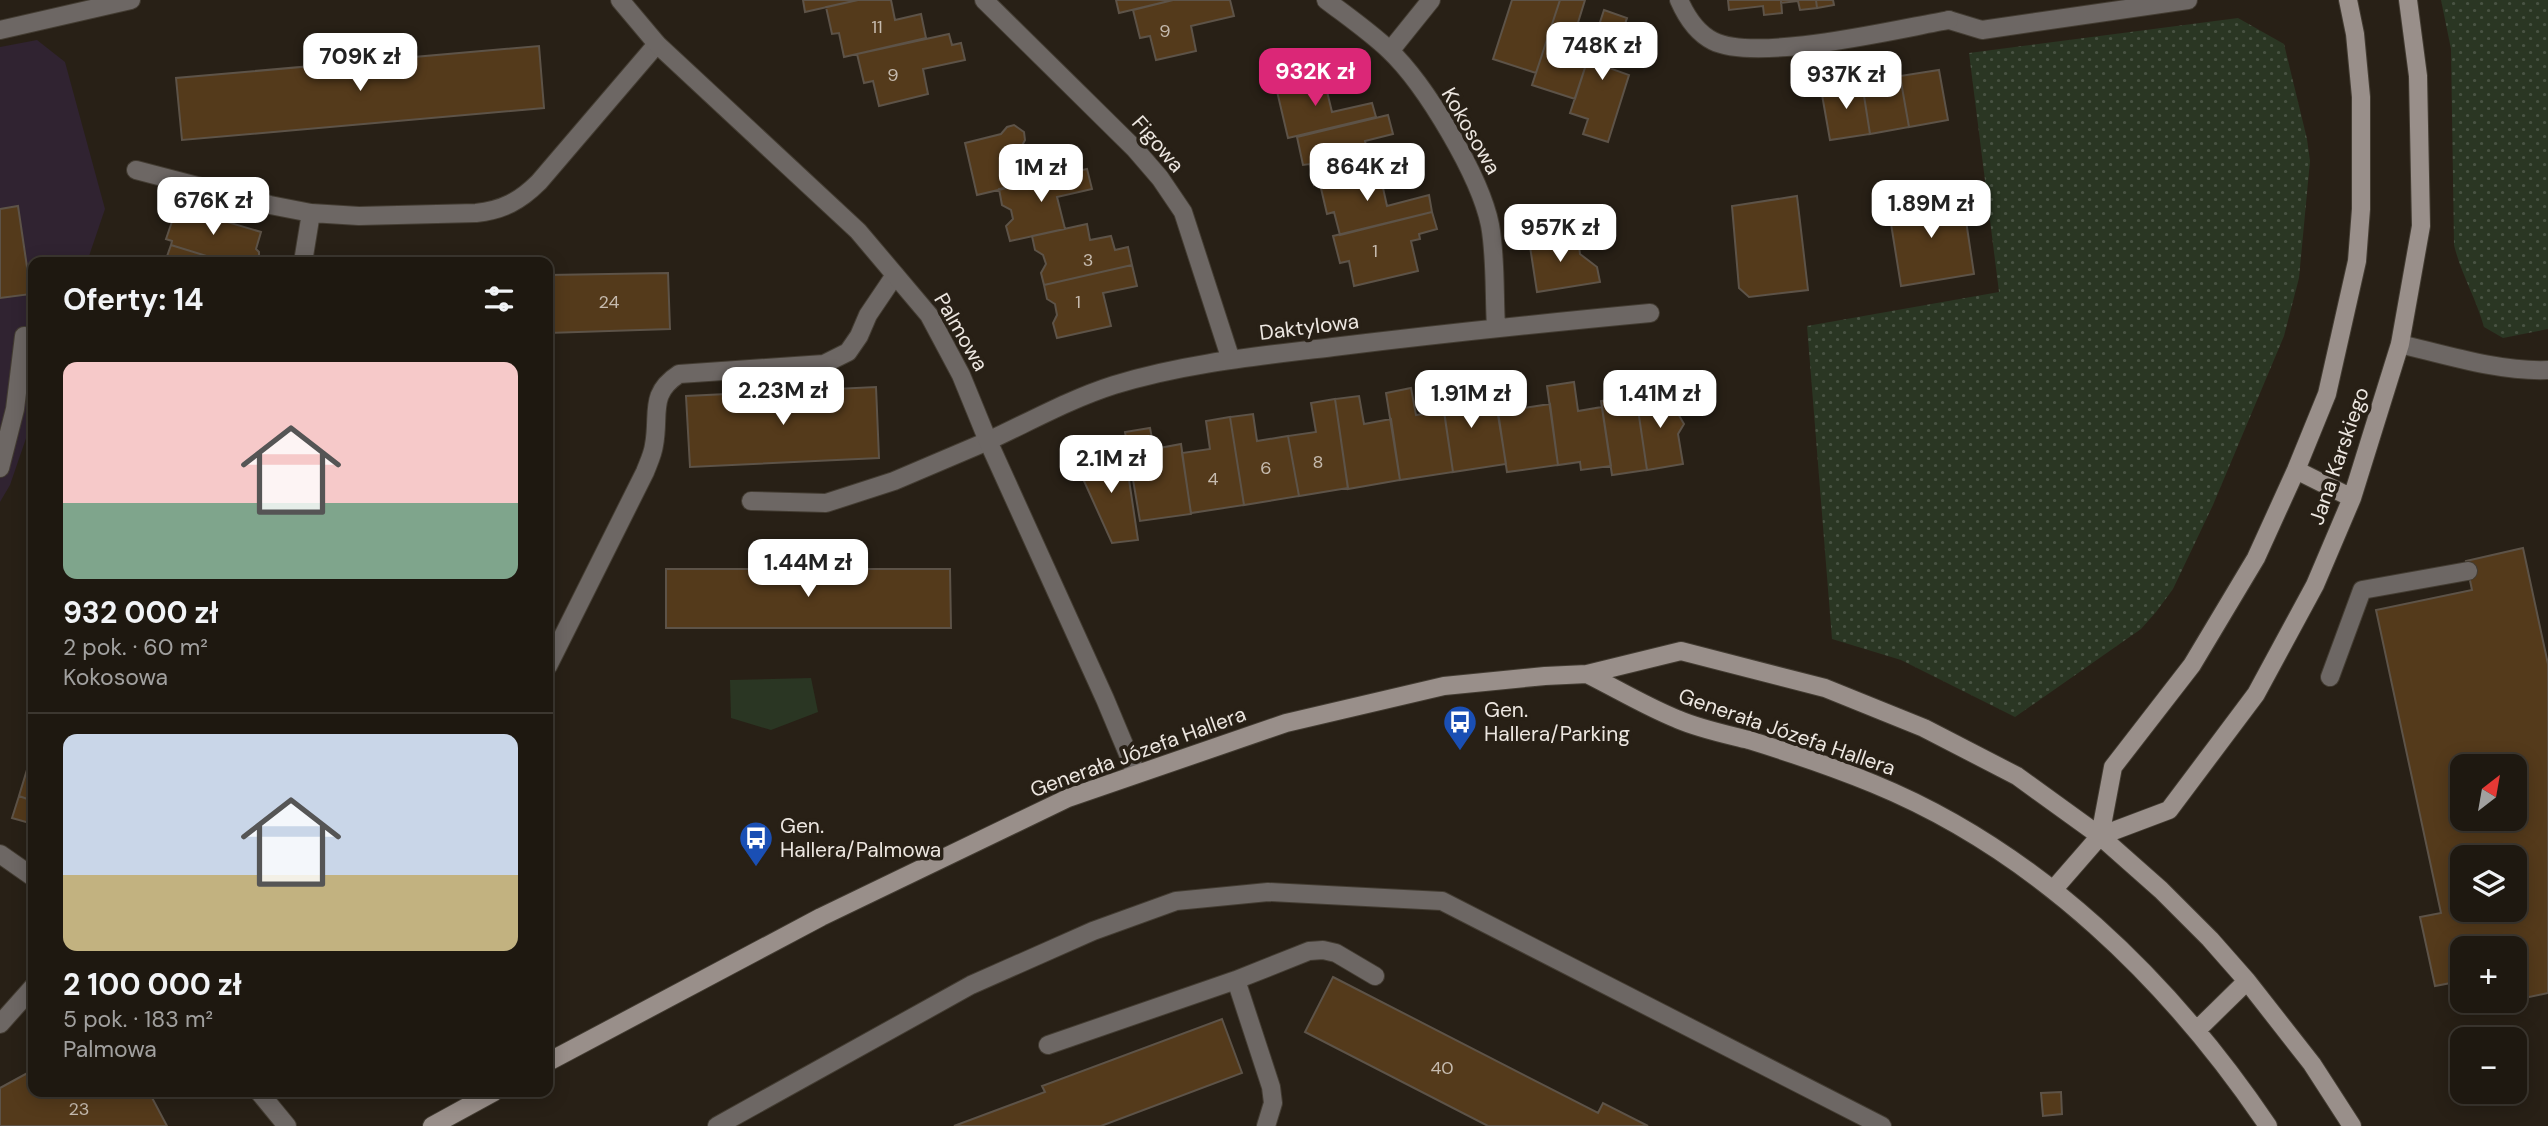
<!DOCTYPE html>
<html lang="pl">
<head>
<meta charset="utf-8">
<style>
	body { margin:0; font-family:"DM Sans",sans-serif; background:#262119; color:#f1f3f6; height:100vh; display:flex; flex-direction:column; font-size:26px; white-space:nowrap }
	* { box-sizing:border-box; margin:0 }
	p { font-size:23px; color:#a1a09f }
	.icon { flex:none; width:38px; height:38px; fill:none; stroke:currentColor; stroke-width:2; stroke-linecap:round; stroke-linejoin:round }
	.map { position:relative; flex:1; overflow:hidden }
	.panel { position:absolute; left:28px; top:257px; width:525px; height:840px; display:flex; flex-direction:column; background:#1e1810; border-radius:14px; box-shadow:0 4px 18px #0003,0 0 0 2px #3c3730 }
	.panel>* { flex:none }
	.needle { width:46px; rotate:31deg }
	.controls { position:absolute; left:2450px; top:754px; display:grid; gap:14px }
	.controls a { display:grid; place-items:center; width:77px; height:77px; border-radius:14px; background:#1e1810; box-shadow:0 4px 18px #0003,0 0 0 2px #3c3730; font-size:35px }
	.price { position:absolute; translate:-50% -60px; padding:0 16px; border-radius:14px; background:#fff; color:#222; font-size:23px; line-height:46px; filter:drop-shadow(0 2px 4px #0008) }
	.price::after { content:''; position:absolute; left:50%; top:42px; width:21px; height:16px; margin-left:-10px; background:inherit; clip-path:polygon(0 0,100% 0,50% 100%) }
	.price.current { background:#db2777; color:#fff }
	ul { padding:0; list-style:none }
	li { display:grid; align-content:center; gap:14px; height:371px; padding:0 35px }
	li+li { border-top:2px solid #3c3730 }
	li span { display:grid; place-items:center; height:217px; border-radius:14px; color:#555 }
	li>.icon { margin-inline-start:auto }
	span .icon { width:126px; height:126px; fill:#fffc; stroke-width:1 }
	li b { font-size:30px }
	h2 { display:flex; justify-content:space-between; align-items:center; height:84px; padding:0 35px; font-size:30px }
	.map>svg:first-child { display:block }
	.education { fill:#302331 }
	.grass { fill:url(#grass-dots) }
	.park { fill:#2a3623 }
	.building { fill:#543a1b; stroke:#5d5348; stroke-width:2; fill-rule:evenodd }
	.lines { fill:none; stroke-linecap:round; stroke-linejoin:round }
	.lane-casing { stroke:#433c32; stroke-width:20 }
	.street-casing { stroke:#433c32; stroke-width:20 }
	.secondary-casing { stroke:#433c32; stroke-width:20 }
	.lane { stroke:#6d6764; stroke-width:18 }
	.street { stroke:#6d6764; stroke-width:18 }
	.secondary { stroke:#998f8a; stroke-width:18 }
	.labels { text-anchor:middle; stroke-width:7; stroke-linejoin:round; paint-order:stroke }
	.number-label { font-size:18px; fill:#c6bbaf }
	.street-label { font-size:21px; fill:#ece6e0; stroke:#282016 }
	.poi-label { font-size:21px; fill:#ece6e0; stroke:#282016; text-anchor:start }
</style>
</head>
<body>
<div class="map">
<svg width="2548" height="1126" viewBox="0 0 2548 1126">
	<defs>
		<pattern id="grass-dots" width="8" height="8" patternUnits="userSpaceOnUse" patternTransform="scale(1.75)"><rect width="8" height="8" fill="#2a3623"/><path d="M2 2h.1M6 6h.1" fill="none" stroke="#495343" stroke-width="1.8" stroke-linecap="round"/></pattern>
	</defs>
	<rect width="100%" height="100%" fill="#282016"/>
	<path class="education" d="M37,40L65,62L105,209L87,262H33V418L10,485L0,502V47Z"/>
	<path class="grass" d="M2441,0H2548V329L2503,338L2484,327C2476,298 2461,274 2454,245L2451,49Z
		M2238,18L2284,44L2307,139L2310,161L2299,278L2284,336L2213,505L2173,589L2156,612L2141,629L2015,717L1901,660L1832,639L1807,326L1999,292L1969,53Z"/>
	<path class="park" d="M811,678L818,712L771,730L731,718L730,680Z"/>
	<path class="building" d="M803,0H858L805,12Z
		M858,0H891L895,20L921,14L926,38L844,57L839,33L832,34L826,7Z
		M1116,0H1173L1119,13Z
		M1173,0H1230L1234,16L1191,26L1196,51L1156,60L1150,36L1140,38L1133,10Z
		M1512,0H1560L1536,73L1493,59Z
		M1560,0H1585L1572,42L1591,49L1575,99L1532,85Z
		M1728,0H1781L1782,13L1764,15L1763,6L1729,10Z
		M1781,0H1816L1817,8L1800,10L1798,1L1781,3Z
		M1816,0H1833L1834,5L1817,8Z
		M1604,10L1627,18L1615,53L1603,50L1598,64L1629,75L1608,142L1583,134L1588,119L1570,113Z
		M949,34L952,45L961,43L965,60L923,69L928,94L879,106L873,81L864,83L857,54Z
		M539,46L544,108L182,140L176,78Z
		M1939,70L1948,120L1909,127L1900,76Z
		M1323,75L1332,112L1372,103L1376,117L1288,138L1276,87Z
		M1900,76L1909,127L1870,134L1862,83Z
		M1862,83L1870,134L1830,140L1821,89Z
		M1388,115L1393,134L1365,141L1372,172L1314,185L1310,164L1303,165L1297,137Z
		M1014,125L1024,132L1025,140L1019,151L1021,158L1057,151L1062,175L977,195L965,143L1001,134L1007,127Z
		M1087,169L1092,189L1057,197L1065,229L1010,241L1006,226L1013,219L1011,210L1002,205L999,189Z
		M1379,170L1387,206L1429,195L1432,212L1340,235L1334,212L1327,214L1320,184Z
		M1962,194L1974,274L1901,286L1888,205Z
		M1797,196L1808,290L1749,297L1739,288L1732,206Z
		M18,206L31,294L0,298V209Z
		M177,207L261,232L256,249L259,252V260L257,262H242L231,258L229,262H226L171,245L172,241L166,239Z
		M1432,212L1437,229L1419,234L1420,239L1411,241L1418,271L1354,286L1349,261L1340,263L1333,236Z
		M1087,224L1090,240L1111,236L1115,250L1128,247L1132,265L1044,285L1041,273L1046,264L1043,255L1035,250L1032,236Z
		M1559,234L1574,247L1579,246L1580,254L1597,267L1600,282L1537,292L1529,240Z
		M171,245L226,262H165Z
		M1132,265L1137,286L1103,293L1111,326L1057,338L1053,323L1057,315L1055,304L1047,299L1044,285Z
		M668,273L670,329L548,333V275Z
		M1465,380L1470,407L1496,403L1506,464L1453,472L1440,385Z
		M1519,381L1524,408L1550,404L1558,465L1507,472L1494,385Z
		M1574,382L1578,411L1602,407L1611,466L1581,470L1580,462L1558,465L1547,386Z
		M876,387L879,458L690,467L686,396Z
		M1411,388L1416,415L1444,411L1453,472L1400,480L1386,393Z
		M1672,391L1674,407L1684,424L1678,434L1683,464L1647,470L1636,396Z
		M1359,396L1364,424L1391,419L1400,480L1348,489L1335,399Z
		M1636,396L1647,470L1612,475L1601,401Z
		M1335,399L1348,488L1299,496L1288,436L1316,432L1311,403Z
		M1253,414L1257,441L1288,436L1299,496L1244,505L1230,417Z
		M1230,417L1244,505L1191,513L1182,453L1210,449L1206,421Z
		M1150,428L1154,449L1181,444L1191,514L1140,521L1125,432Z
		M1123,446H1124L1138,540L1112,543L1075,461L1124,453Z
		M2523,548L2548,664V993L2515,1000V948H2462V1001H2510L2462,1011L2456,982L2435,986L2420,917L2441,913L2376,610L2472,590L2466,561ZM2462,766H2515V819H2462ZM2462,858H2515V910H2462Z
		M666,569H950L951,628H666Z
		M33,750V801L19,796Z
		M19,796L33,801V824L12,818Z
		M1333,977L1598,1113L1603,1103L1648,1126H1488L1305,1032Z
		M1222,1019L1242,1073L1101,1126H954L1045,1092L1042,1086Z
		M33,1070V1092H149L167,1126H0V1088Z
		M2061,1092L2062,1114L2043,1116L2041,1093Z"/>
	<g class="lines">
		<g class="lane-casing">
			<path id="lane" d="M1949,20L1982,30L2188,0
				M0,30L131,0
				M136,170L270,205L311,213
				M303,262L311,213L359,216L476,213C503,210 520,201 539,182L657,44
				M0,468L15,409L24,336
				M751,501L826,503L894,481L988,441
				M548,666L645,472C648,464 653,454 654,445C660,414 648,394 679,374L824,364L848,352L859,336L868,315L895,275
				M2330,677L2362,590L2468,571
				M0,854L33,877
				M1236,980L1271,1087L1273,1103L1266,1126
				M0,1024L33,987
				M1048,1045L1236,980L1309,951L1323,950L1336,953L1375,976
				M259,1092L287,1126
				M717,1126L971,985L1093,931L1176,901L1268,892L1442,901L1882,1126"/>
		</g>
		<g class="street-casing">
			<path id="street" d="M620,0L657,44L858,231L929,315L961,375L988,441L1105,699L1136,773
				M984,0L1135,149L1160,178L1183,212L1231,360
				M1326,0C1347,16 1370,32 1389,50C1426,85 1480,176 1490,225C1496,258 1494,294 1496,327
				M1679,0C1686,16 1697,33 1713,41C1757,63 1897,29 1949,20
				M1390,51L1431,0
				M2400,344C2446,355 2500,372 2548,370
				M988,441C1029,422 1070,399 1114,385C1185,363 1260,356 1333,347C1439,334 1544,323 1650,313"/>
		</g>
		<g class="secondary-casing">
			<path id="secondary" d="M2296,470L2352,498
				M1587,674C1617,689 1647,707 1677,719C1700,729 1725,734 1749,740C1791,753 1833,767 1874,784C2037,851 2170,981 2268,1126
				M2100,836L2113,767L2192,665L2256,558L2296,470L2327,394L2357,261L2361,209V97L2355,34L2348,0
				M2053,890L2100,836L2169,810L2256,694L2315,585L2352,498L2400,344L2421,226L2418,76L2408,0
				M2197,1030L2247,981
				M548,1062L821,917L1068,798L1286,723L1444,686L1545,676L1587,674L1681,651L1825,688L1924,728L2017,776L2100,836L2161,890L2210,939L2247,981L2312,1064L2352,1126
				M432,1126L494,1092"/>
		</g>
		<use href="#lane" class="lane"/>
		<use href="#street" class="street"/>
		<use href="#secondary" class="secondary"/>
	</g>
	<defs>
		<g id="bus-pin" transform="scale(1.75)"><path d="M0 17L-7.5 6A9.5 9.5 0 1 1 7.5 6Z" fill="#1a4fb4" stroke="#282016"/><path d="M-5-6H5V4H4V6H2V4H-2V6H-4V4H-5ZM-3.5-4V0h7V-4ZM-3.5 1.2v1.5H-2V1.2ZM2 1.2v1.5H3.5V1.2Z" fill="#fff"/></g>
	</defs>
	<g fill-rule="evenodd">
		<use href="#bus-pin" x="1460" y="722"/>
		<use href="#bus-pin" x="756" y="838"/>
	</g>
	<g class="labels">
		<g class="number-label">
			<text x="877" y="33">11</text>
			<text x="1165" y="37">9</text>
			<text x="893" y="81">9</text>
			<text x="1375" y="257">1</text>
			<text x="1088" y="266">3</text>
			<text x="609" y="308">24</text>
			<text x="1078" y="308">1</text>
			<text x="1318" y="468">8</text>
			<text x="1266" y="474">6</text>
			<text x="1213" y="485">4</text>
			<text x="1442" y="1074">40</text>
			<text x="79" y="1115">23</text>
		</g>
		<g class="street-label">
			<text transform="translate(1471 131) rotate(60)" y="7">Kokosowa</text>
			<text transform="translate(1158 144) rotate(49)" y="7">Figowa</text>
			<text transform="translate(1309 327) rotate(-7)" y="7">Daktylowa</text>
			<text transform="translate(961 332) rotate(60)" y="7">Palmowa</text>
			<text transform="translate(2339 456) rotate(-71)" y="7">Jana Karskiego</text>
			<text transform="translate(1787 732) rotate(19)" y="7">Generała Józefa Hallera</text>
			<text transform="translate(1138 752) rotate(-20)" y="7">Generała Józefa Hallera</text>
		</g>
		<g class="poi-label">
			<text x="1484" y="717">Gen.<tspan x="1484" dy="24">Hallera/Parking</tspan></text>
			<text x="780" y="833">Gen.<tspan x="780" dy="24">Hallera/Palmowa</tspan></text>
		</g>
	</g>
</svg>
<div class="controls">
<a><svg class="needle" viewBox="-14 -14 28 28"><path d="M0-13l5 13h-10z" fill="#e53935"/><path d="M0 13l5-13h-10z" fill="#a1a09f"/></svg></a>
<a><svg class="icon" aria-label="layers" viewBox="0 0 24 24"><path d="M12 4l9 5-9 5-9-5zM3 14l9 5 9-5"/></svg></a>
<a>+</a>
<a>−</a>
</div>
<b class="price" style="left:1602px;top:82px">748K zł</b>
<b class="price" style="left:360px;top:93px">709K zł</b>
<b class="price current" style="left:1315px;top:108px">932K zł</b>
<b class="price" style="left:1846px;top:111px">937K zł</b>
<b class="price" style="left:1367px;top:203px">864K zł</b>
<b class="price" style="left:1041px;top:204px">1M zł</b>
<b class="price" style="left:213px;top:237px">676K zł</b>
<b class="price" style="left:1931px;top:240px">1.89M zł</b>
<b class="price" style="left:1560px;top:264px">957K zł</b>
<b class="price" style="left:783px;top:427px">2.23M zł</b>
<b class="price" style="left:1471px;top:430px">1.91M zł</b>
<b class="price" style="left:1660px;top:430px">1.41M zł</b>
<b class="price" style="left:1111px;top:495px">2.1M zł</b>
<b class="price" style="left:808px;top:599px">1.44M zł</b>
<section class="panel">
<h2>Oferty: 14<svg class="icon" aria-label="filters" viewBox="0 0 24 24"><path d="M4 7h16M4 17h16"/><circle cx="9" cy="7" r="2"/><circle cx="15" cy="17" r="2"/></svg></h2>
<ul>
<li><span style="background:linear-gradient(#f6c9c9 65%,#7fa58c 0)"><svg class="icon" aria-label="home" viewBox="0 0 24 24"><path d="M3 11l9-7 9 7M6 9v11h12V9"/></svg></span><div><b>932 000 zł</b><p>2 pok. · 60 m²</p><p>Kokosowa</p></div></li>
<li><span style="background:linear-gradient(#c9d6e8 65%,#c2b280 0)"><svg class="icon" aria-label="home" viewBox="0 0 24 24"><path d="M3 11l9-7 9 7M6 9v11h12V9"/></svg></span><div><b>2 100 000 zł</b><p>5 pok. · 183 m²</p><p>Palmowa</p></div></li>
</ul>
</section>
</div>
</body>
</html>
